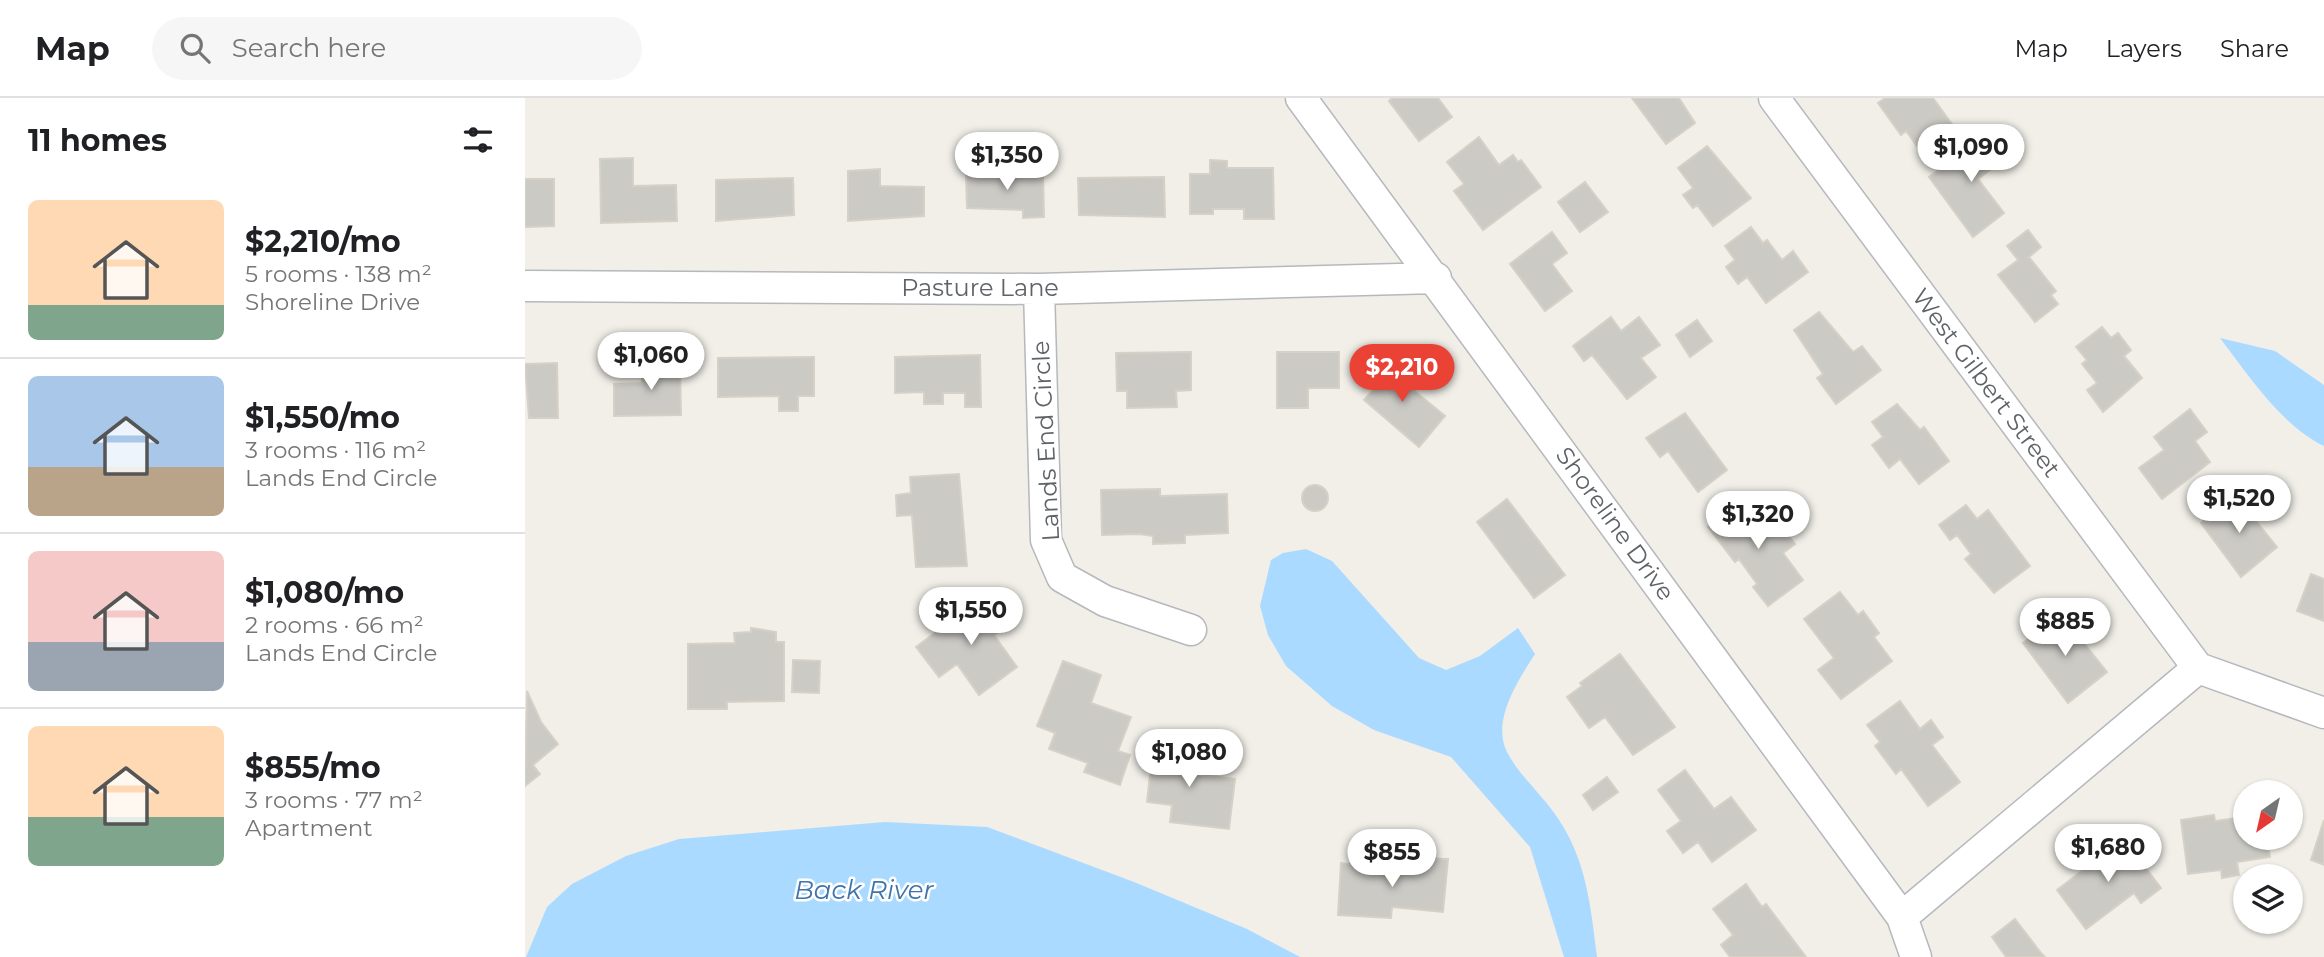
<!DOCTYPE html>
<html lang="en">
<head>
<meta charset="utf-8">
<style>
	body { margin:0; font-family:Montserrat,sans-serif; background:#f6f6f6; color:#202124; height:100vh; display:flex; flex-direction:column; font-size:26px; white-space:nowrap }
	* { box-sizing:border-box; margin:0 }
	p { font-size:23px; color:#757577 }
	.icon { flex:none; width:38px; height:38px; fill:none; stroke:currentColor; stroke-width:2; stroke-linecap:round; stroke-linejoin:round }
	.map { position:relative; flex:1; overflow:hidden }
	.details { display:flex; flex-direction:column; background:#fff; width:525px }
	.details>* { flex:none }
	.needle { width:46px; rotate:214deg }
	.fabs { position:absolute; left:1708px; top:682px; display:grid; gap:14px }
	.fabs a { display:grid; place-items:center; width:70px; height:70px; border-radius:50%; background:#fff; box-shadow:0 2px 5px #0004; font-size:35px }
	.price { position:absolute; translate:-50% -60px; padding:0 16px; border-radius:24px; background:#fff; color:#222; font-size:23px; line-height:46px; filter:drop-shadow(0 2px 4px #0008) }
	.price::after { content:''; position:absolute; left:50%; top:42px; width:21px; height:16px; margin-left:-10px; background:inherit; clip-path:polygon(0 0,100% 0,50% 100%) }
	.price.on { background:#ea4335; color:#fff }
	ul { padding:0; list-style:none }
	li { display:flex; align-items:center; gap:21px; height:175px; padding:0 28px }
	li+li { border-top:2px solid #e0e0e0 }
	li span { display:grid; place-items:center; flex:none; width:196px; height:140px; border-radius:10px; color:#555 }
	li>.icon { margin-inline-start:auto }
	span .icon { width:84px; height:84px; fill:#fffc; stroke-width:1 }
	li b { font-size:30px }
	h2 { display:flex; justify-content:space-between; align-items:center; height:84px; padding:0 28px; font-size:30px }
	header { display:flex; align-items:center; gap:42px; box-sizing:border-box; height:98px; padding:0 35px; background:#fff; border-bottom:2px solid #e0e0e0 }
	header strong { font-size:33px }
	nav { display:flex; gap:38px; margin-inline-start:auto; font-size:24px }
	.search { width:490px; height:63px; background:#f6f6f6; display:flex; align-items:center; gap:18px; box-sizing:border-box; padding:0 24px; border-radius:38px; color:#757577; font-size:26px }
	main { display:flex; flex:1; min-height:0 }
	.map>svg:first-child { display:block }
	.water { fill:#aadaff }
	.building { fill:#cccac5; stroke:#d6d1c6; stroke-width:2 }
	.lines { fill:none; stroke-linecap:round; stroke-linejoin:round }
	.street-casing { stroke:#b5b8bc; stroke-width:33 }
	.street { stroke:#fff; stroke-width:30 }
	.labels { text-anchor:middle; stroke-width:5; stroke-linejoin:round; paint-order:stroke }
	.street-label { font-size:24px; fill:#5f6368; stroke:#fff }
	.water-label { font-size:26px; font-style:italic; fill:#4174aa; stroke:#fff }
</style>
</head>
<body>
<header>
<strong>Map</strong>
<div class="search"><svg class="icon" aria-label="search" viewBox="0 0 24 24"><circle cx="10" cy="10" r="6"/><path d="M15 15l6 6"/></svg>Search here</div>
<nav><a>Map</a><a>Layers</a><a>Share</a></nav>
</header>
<main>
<section class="details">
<h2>11 homes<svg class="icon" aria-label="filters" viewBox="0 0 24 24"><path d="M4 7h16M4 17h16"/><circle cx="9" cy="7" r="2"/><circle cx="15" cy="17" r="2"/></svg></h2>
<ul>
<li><span style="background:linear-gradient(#ffd9b3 75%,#7fa58c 0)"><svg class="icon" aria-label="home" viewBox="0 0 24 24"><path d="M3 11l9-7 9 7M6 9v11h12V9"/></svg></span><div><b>$2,210/mo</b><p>5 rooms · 138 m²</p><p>Shoreline Drive</p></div></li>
<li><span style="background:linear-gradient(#a9c7e8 65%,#b9a48a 0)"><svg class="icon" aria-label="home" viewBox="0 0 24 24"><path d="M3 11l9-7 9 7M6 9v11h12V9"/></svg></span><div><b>$1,550/mo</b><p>3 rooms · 116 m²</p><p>Lands End Circle</p></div></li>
<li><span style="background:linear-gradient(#f6c9c9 65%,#9aa5b1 0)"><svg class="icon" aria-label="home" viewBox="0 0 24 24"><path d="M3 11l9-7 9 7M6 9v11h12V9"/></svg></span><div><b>$1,080/mo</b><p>2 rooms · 66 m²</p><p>Lands End Circle</p></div></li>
<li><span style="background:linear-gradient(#ffd9b3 65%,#7fa58c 0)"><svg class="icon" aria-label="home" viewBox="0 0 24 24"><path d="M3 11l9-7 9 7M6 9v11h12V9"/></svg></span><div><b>$855/mo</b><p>3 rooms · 77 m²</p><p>Apartment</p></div></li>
</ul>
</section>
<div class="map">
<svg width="1799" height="859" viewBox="0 0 1799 859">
	<rect width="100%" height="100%" fill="#f1efe8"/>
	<path class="water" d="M1695,240L1750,253L1799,287V348C1755,326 1724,278 1695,240Z
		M781,451L807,463L894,560L921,572L955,558L993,530L1010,556C994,581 966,622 982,654C995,679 1019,698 1034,722C1062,764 1066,811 1072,859H1039L1005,749L926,659L849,632L807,608L761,568L743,537L735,508L746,462L758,455Z
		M360,724L462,729L609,784L722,831L775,859H1L22,809L47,786L101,758L154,741Z"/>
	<path class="building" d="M867,0H913L927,19L894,43L864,3Z
		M1107,0H1154L1170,25L1141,46Z
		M1360,0H1408L1432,33L1399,58L1381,33L1376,37L1353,5Z
		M1465,34L1483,58L1453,81L1479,115L1448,139L1404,79Z
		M954,39L974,67L988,57L993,64L996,62L1016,89L958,132L929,93L939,86L922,64Z
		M1182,48L1226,100L1188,128L1172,107L1168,110L1158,97L1168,90L1153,70Z
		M108,60V88L151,87L152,123L76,125L75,61Z
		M685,62L702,63V70H748L749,121H719V111H688V116H665V76H685Z
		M355,71V88L399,89V118L323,123V73Z
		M518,74L519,119L498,120V112L442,110L441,76Z
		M639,79L640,119L554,117L553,80Z
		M268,80L269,117L191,123V82Z
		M0,81H29V128L0,129Z
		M1060,84L1083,114L1055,134L1033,104Z
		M1226,129L1238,145L1242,142L1257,162L1268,153L1283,174L1241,205L1222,179L1213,186L1201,169L1210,162L1200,148Z
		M1503,132L1516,149L1504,159L1531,193L1526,197L1533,206L1510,224L1473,177L1493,162L1482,148Z
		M1027,134L1042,155L1027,166L1047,193L1020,213L985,166Z
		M1294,214L1328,254L1337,248L1356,272L1311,306L1292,280L1298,276L1269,232Z
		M1086,219L1096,233L1114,219L1135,247L1116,260L1131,279L1102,301L1067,257L1059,263L1048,248Z
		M1172,222L1187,243L1165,259L1151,237Z
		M1577,229L1586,240L1593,235L1606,252L1599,258L1617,280L1578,314L1562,292L1572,285L1557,266L1562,262L1551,249Z
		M666,254V292L651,293L652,309L602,310V293H592L591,255Z
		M752,254H814V290H783V310H752Z
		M455,257L456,309H440V295H418V306H399V294L370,295V259Z
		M289,259V298H273V313H254V298L193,299V260Z
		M155,262L156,317L89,318V286L117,285V263Z
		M869,263L887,279L881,286L920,318L894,349L839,302L851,289L842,281L855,266L861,272Z
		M32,265L33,320H4L0,266Z
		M1372,306L1395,332L1399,329L1424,363L1394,386L1375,361L1364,370L1347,347L1358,339L1347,324Z
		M1665,311L1682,334L1670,343L1685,364L1637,401L1614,370L1639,352L1629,339Z
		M1160,315L1202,372L1173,394L1143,353L1135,359L1121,340Z
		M434,376L442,468L391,469L387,417L372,418L371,397L386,395L385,379Z
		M777 400a13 13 0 1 1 26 0a13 13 0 1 1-26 0Z
		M635,391V398L702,396L703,435L660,437V445L628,446V438L614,436L577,437L576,392Z
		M1710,398L1720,410L1724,406L1735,420L1731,423L1752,449L1716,479L1676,425Z
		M982,401L1040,477L1009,500L952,424Z
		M1219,403L1241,432L1253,423L1270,446L1258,455L1278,482L1243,508L1228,489L1232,486L1214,461L1210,464L1183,429Z
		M1441,407L1452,421L1463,412L1505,468L1469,495L1440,461L1446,456L1432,437L1425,442L1414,427Z
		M1786,476L1799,481V523L1772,513Z
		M1315,494L1333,517L1338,513L1354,535L1349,539L1367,563L1316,601L1293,572L1309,560L1279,521Z
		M461,497L483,527L469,537L492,569L454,597L432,566L414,579L391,549Z
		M1536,516L1582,574L1543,605L1498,545Z
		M226,530L251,534V544H259V603L202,604V611H163V546L210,545L209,535L226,534Z
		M1095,556L1150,629L1108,657L1080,619L1064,630L1042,599L1057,588L1055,585Z
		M268,562L295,563L294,595L267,594Z
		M538,563L576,577L566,605L606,619L593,653L605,657L595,687L559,674L563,665L524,651L530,635L512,628Z
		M2,593L16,624L33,646L8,667L15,676L0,688Z
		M1375,603L1395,631L1406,622L1418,639L1407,647L1435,684L1403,708L1376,671L1371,676L1350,648L1355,644L1342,627Z
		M629,642L662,647L659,675L710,681L704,731L645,724L647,707L622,704Z
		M1160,672L1189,711L1206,699L1231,732L1187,764L1173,744L1158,755L1142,733L1156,723L1133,692Z
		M1082,679L1093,694L1068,712L1058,697Z
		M1689,717L1690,723L1720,719V740H1742L1745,759L1712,764L1714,777L1697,780L1696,772L1663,776L1656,722Z
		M1799,722V767L1786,762Z
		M1599,741L1636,790L1616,805L1609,795L1561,831L1532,792Z
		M896,760L923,761L918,814L867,809L866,820L813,817L816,765L895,773Z
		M1221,786L1237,809L1241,806L1281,859H1205L1196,847L1208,837L1188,811Z
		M1490,821L1516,855L1520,859H1481L1467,839Z"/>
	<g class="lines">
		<g class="street-casing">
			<path id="street" d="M776,0L1377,819L1391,859
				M1249,0L1673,570
				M0,188L514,191L911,180
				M514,191L521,442L537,479L580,503L666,532
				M1673,570L1799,615
				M1377,819L1673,570"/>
		</g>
		<use href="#street" class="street"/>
	</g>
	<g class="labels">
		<g class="street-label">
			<text x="455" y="198">Pasture Lane</text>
			<text transform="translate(1461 285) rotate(53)" y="8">West Gilbert Street</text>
			<text transform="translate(521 343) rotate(-93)" y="8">Lands End Circle</text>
			<text transform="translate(1090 426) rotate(54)" y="8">Shoreline Drive</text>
		</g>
		<g class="water-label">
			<text x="339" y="801">Back River</text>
		</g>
	</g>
</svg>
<div class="fabs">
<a><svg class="needle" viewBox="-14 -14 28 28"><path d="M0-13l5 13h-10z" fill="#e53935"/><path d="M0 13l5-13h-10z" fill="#757577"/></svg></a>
<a><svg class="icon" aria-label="layers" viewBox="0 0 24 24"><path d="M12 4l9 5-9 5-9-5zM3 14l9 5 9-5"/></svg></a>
</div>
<b class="price" style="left:1446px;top:86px">$1,090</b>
<b class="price" style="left:482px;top:94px">$1,350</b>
<b class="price" style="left:126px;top:294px">$1,060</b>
<b class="price on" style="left:877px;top:306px">$2,210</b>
<b class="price" style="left:1714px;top:437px">$1,520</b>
<b class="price" style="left:1233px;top:453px">$1,320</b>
<b class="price" style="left:446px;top:549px">$1,550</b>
<b class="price" style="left:1540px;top:560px">$885</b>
<b class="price" style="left:664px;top:691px">$1,080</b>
<b class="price" style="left:1583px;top:786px">$1,680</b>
<b class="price" style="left:867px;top:791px">$855</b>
</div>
</main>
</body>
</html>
